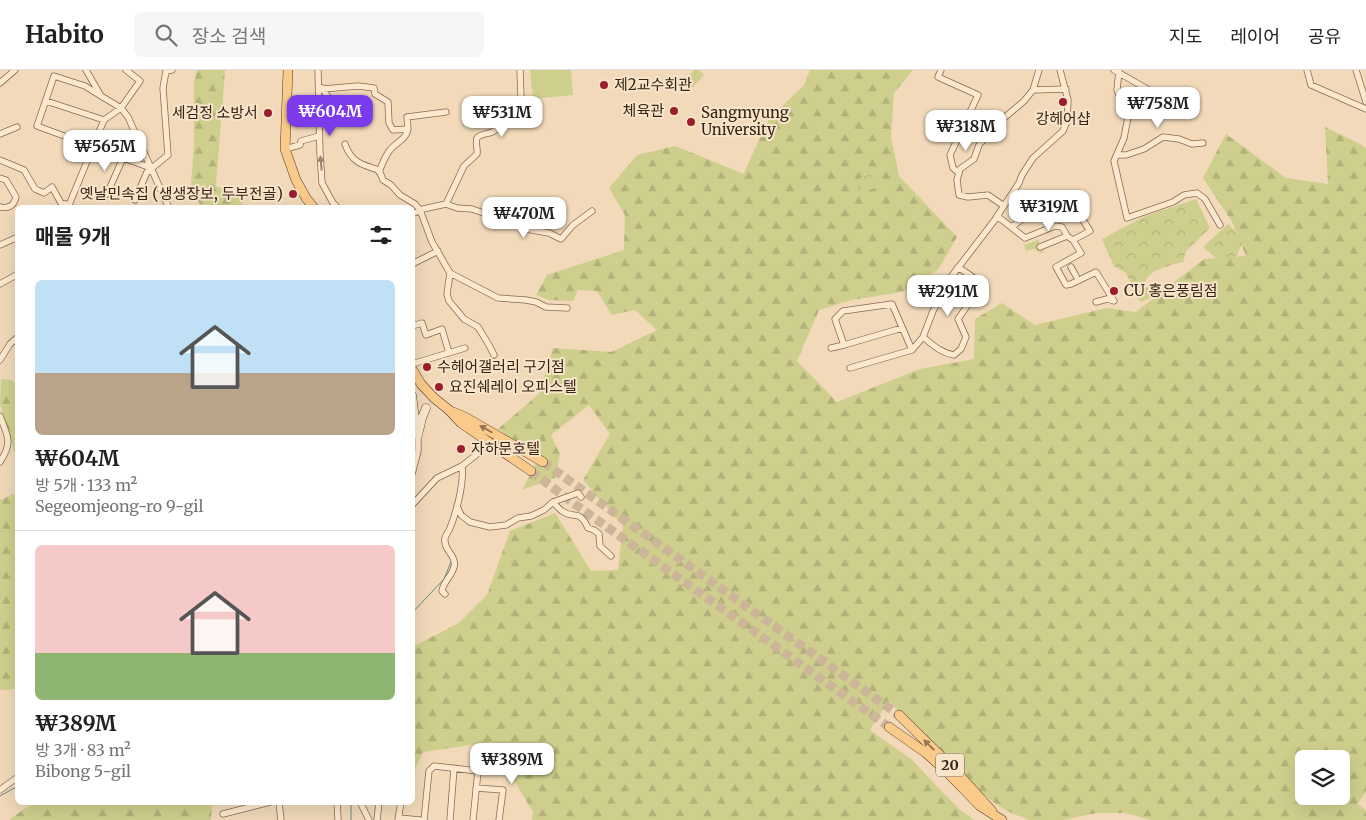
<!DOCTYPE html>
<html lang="ko">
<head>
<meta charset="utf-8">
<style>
	body { margin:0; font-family:Merriweather,"Noto Sans KR",serif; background:#f6f6f6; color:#222; height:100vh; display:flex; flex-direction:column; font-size:19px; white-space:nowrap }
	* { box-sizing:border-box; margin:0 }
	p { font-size:16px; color:#767676 }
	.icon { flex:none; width:28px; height:28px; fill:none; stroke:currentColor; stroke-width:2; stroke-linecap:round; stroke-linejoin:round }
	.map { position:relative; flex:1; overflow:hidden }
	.drawer { position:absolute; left:15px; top:135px; width:400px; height:600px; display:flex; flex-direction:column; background:#fff; border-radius:8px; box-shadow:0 5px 20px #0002 }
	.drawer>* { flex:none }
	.tools { position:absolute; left:1295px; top:680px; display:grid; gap:10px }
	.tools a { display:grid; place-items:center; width:55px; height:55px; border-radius:8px; background:#fff; box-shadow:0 5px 20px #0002; font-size:25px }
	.price { position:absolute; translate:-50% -42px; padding:0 11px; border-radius:10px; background:#fff; color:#222; font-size:16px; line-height:32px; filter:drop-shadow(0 1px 2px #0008) }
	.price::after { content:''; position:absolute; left:50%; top:30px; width:15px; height:11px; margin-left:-8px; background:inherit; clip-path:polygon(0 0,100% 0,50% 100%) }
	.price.on { background:#7c3aed; color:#fff }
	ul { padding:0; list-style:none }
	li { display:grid; align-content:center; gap:10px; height:265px; padding:0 20px }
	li+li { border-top:1px solid #e0e0e0 }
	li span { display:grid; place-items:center; height:155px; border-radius:8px; color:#555 }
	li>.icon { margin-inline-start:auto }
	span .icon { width:90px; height:90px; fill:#fffc; stroke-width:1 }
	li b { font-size:21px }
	h2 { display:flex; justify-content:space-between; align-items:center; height:60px; padding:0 20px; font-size:21px }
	header { display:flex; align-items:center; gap:30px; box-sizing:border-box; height:70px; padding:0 25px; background:#fff; border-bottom:1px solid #e0e0e0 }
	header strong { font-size:24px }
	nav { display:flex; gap:28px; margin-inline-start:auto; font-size:18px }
	.search { width:350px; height:45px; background:#f6f6f6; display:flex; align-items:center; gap:12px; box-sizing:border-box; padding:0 18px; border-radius:8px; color:#767676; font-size:19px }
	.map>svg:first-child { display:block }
	.forest { fill:url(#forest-firs); fill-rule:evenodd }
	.park { fill:url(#park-crowns) }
	.pitch { fill:#cfcf8d }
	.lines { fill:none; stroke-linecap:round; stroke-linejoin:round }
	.stream { stroke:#668e7f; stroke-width:1 }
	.primary-tunnel { stroke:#ccb599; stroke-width:9; stroke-dasharray:9 4.5; stroke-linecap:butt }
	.street-casing { stroke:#886953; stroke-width:7 }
	.secondary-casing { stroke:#6a4a36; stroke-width:9 }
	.primary-casing { stroke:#553728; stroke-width:10 }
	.street { stroke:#fce8cc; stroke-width:5.5 }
	.secondary { stroke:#fce8cc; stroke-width:8 }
	.primary { stroke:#faca8b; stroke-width:9 }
	.oneway { fill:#998672 }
	.oneway2 { fill:#987652 }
	.poi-dot { fill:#9c1e2e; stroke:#f8e5c9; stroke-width:2 }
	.labels { text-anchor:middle; stroke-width:4; stroke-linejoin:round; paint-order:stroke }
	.shield { fill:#f8e5c9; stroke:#705d4e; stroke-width:1 }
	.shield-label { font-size:14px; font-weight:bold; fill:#362319 }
	.poi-label { font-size:15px; fill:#362319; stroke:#f8e5c9; text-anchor:start }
</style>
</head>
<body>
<header>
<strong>Habito</strong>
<div class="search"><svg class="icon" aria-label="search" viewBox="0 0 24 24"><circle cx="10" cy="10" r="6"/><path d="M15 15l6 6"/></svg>장소 검색</div>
<nav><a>지도</a><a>레이어</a><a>공유</a></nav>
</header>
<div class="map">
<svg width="1366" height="750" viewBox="0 0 1366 750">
	<defs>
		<pattern id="forest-firs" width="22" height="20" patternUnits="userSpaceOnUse" patternTransform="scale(1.25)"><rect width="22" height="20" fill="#cfcf8d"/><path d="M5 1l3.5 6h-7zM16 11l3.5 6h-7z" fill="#b2b179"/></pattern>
		<pattern id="park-crowns" width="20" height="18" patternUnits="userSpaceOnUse" patternTransform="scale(1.25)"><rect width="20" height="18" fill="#cfcf8d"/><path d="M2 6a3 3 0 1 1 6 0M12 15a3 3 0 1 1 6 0" fill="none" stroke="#b2b179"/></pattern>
	</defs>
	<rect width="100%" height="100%" fill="#f1d9b9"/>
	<path class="forest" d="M197,0H225L216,116L238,124L244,137H201L191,115L194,75V12Z
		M810,0H913L894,23L891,67L899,106L957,167L938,200L902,222L852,230L819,240L797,291L837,332L920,299L974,289L975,249L1002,233L1035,255L1107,238L1136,242L1204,189L1246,186L1231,150L1203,108L1226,64L1286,108L1328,114L1325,57L1362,75L1366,79V722L1357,734L1366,740V750H1151L1125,743H1096L1063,750H1029L1007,741L992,731L977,719L889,631L870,660L911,689L959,739L974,750H532L533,742L491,672L423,682L413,704L412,577L459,553L487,525L510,461L555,443L591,501L618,500L623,456L583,410L610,364L589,335L551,365L560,384L555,408L522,420L539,388L498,359L539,324L553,278L611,282L657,260L635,240L612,245L597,221L578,220L573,231L549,230L536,225L547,205L624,180L625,145L609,118L637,85L675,76L744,104L746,98L769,49L804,15ZM1304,689H1341V726H1304Z
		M1,309L11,310L17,314V384L14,382L0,334Z
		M17,422V619L0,620V430Z
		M59,733L212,732V733L211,750H9L31,734Z"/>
	<path class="park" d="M871,104L875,118L860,124L857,119L860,108Z
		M1196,129L1210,158L1186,181L1183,192C1178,193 1156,199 1152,203C1143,210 1148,214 1134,220L1126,203L1114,196L1102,169L1143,147Z
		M1228,154L1243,170L1237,186L1219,191L1203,177Z
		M1038,170L1044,182L1041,183L1034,179L1026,181L1024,175Z
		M1147,217L1154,226L1141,232L1134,224Z"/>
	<path class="pitch" d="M530,0H571L573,25L533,29Z
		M694,0H699L704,5L690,20L682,13Z"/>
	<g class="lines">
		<path class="stream" d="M412,543L444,509L451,492
			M0,726L18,716
			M351,732V750"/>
		<path class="primary-tunnel" d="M543,392L899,645
			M531,401L569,430L889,657"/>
		<g class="street-casing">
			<path id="street" d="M86,0L101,26L121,38L128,47L169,138
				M318,0L320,83L322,113L333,133L338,138
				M941,0L938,7L978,25L950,85L953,98L959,103
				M1114,0L1149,20L1162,30L1182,40
				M1119,0L1117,20L1128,47L1124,68L1114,91L1127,148L1173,132L1184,125L1197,123L1205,129L1220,155
				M1307,0L1311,15L1366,39
				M1356,0L1366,32
				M0,13L15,0
				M322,18L332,33
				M323,19L358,16L374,18L375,24L388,32L389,53L393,60L408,59L407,47L446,42
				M1033,20L1066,19
				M101,26L85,16L54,6L37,56L151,98
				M46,31L104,50
				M0,64L17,57
				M345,74C351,92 362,95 379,100L383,110L391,115L400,125L415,134L420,140L432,172L450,203L498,228L526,230L536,232L546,237L567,238
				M285,79L300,75L301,71L319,66
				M1117,85H1126L1144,79L1163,67L1179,69L1192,74L1203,73
				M0,90L24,100L35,119L44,123L52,117L61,133L69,135L70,138
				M379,102C382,94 385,86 390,80C396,72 406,70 408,59
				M0,108L6,110L16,127C14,136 8,139 0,137
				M107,124L123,88
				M135,130L147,102L168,85L163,18L166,1L172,0
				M446,134L464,96L477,84C478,79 475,72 477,68C480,64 488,64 492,62C501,58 506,49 514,44C520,41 524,44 527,37L521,28L520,0
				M69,135L104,50L121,38L140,11L126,0
				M1004,136L988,125L968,127L959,125L957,110L960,99L974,89L979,75L997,54L1024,31L1033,20L1039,0
				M412,144L423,139L446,134L457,138L472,139L495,147L509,149L526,159L549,163L561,169L573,155L592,141
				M997,146L1025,168L1055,156L1062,157L1065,162L1067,166L1073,170L1090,161L1081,147
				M1011,157C1019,153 1024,147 1032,142
				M1073,170L1081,183L1056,197L1066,215L1071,214L1096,202L1114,231L1107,229L1096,232
				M0,175L18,167
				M1040,177L1067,166
				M412,194L438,181
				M1071,197L1076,206
				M450,203L447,224L449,231L464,249L478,257L489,275L494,285
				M0,214L18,204
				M412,256L422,253L426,265L442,259L449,283
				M902,258L844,275L835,249L843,241L892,234L912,280
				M923,267C933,275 941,283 954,285L961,279L966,267L958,249L982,215L980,212L958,197
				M831,278L844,275
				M0,290L10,274L18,267
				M412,294L465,278
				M850,298L912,280L923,267L933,241L951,207L994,151L1019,113L1022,105L1033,88L1063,61L1067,51L1068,30L1060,0
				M0,346C8,367 13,372 0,392
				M412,404L418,381V365
				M553,432L578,423L581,427
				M412,435L437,408L462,396
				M457,436L461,445L470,452L490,457L506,455L518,448L531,446L544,440L553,432C556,435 559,439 562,441C574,450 579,438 588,458L594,460L599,464L600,476L611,486
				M445,524L442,521C443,512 452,506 454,497C457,485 443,481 445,468C446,464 449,461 450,458C457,441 464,413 462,396L476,385L488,372
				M476,718L503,720L499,750
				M0,720L18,707
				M279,732L281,750
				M337,732L338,750
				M360,732L369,750
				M223,744L270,732
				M399,748L420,750
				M377,750L379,732
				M398,750L401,732
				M424,750L429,701L434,696L478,701L473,750
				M450,750L454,698"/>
		</g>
		<g class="secondary-casing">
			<path id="secondary" d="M412,325L414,342L418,365
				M419,361L422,348L426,338"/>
		</g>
		<g class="primary-casing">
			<path id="primary" d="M288,0L285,79L296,110L306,128L314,138
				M412,299L421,314L434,328L449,340L461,353L531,401
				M453,342L465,347L543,392
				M899,645L953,698L992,741
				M889,657L926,683L946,701L980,736L1002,750"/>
		</g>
		<use href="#street" class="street"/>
		<use href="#secondary" class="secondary"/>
		<use href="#primary" class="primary"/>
	</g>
	<defs><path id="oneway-solid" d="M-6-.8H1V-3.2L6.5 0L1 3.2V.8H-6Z" transform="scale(1.25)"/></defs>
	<use class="oneway" href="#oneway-solid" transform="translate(321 93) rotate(-95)"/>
	<g class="oneway2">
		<use href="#oneway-solid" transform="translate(486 359) rotate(-150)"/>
		<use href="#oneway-solid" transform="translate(929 675) rotate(-136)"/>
	</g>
	<g class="poi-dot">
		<circle cx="604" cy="15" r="5"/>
		<circle cx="1063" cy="32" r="5"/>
		<circle cx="674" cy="41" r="5"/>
		<circle cx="268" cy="43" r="5"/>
		<circle cx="691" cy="52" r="5"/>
		<circle cx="293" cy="124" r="5"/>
		<circle cx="1114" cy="221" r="5"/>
		<circle cx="427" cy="297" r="5"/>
		<circle cx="439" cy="317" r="5"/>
		<circle cx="461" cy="379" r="5"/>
	</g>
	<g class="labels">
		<rect class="shield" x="936" y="683.5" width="28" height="23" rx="4"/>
		<g class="shield-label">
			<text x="950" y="700">20</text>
		</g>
		<g class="poi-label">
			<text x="614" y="20">제2교수회관</text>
			<text x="664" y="46" text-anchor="end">체육관</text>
			<text x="258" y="48" text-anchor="end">세검정 소방서</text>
			<text x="701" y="48">Sangmyung<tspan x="701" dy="17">University</tspan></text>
			<text x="1063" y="54" text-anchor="middle">강헤어샵</text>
			<text x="283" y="129" text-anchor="end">옛날민속집 (생생장보, 두부전골)</text>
			<text x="1124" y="226">CU 홍은풍림점</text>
			<text x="437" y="302">수헤어갤러리 구기점</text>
			<text x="449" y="322">요진쉐레이 오피스텔</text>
			<text x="471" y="384">자하문호텔</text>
		</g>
	</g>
</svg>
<div class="tools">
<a><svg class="icon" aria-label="layers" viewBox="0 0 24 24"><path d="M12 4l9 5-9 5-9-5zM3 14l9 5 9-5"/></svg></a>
</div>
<b class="price" style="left:1158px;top:59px">₩758M</b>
<b class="price on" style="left:330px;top:67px">₩604M</b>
<b class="price" style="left:502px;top:68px">₩531M</b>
<b class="price" style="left:966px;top:82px">₩318M</b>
<b class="price" style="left:105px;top:102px">₩565M</b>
<b class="price" style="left:1049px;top:162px">₩319M</b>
<b class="price" style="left:524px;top:169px">₩470M</b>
<b class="price" style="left:948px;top:247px">₩291M</b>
<b class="price" style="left:512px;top:715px">₩389M</b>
<section class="drawer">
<h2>매물 9개<svg class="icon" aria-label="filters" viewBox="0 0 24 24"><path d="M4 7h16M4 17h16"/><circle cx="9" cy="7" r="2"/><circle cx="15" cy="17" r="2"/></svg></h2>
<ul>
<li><span style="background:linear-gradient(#bfe0f5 60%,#b9a48a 0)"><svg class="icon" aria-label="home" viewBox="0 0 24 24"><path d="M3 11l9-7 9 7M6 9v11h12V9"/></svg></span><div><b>₩604M</b><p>방 5개 · 133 m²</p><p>Segeomjeong-ro 9-gil</p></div></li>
<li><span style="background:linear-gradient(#f6c9c9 70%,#8fb573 0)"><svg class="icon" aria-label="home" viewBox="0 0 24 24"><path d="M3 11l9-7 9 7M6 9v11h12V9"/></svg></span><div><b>₩389M</b><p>방 3개 · 83 m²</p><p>Bibong 5-gil</p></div></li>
</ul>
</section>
</div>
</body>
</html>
